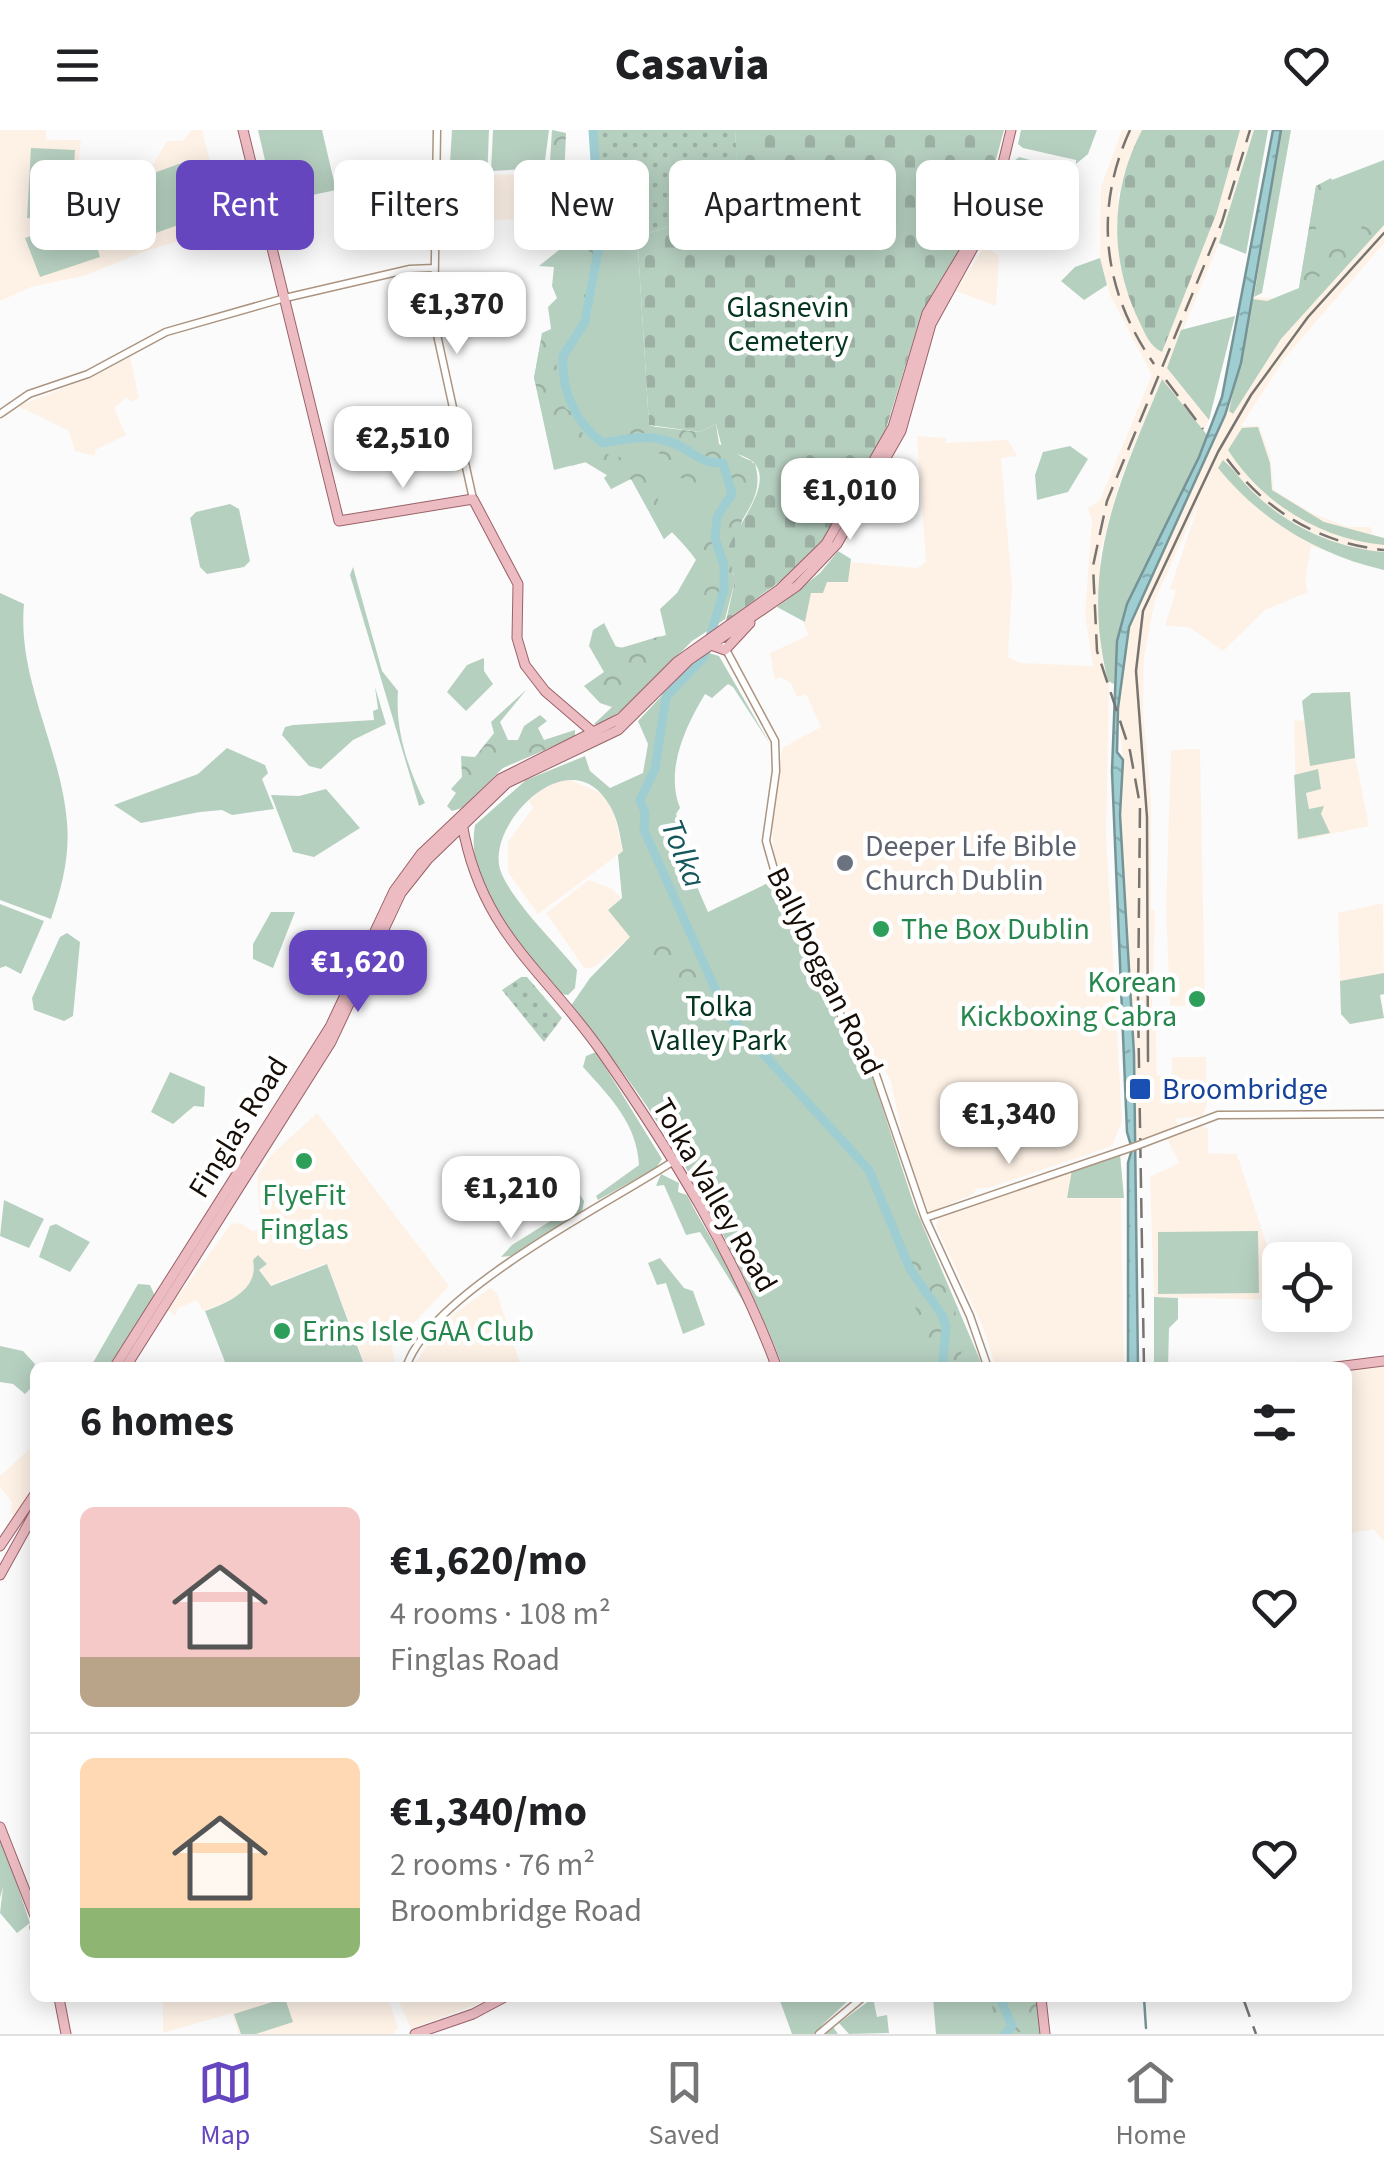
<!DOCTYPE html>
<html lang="en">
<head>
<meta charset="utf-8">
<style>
	body { margin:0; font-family:"Source Sans 3",sans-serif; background:#f6f6f6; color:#202124; height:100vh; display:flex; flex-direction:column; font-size:38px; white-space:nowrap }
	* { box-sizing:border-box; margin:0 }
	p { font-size:32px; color:#757577 }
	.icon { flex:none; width:55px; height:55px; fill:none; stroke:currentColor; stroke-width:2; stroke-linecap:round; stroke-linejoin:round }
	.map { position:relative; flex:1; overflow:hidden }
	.drawer { position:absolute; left:30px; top:1232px; width:1322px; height:640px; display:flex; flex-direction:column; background:#fff; border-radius:15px; box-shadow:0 5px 25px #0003 }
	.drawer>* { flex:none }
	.guide { position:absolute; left:30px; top:30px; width:1325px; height:90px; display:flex; gap:20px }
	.fabs { position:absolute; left:1262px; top:1112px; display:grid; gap:20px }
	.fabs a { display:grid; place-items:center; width:90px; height:90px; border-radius:15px; background:#fff; box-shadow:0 5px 25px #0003; font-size:50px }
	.price { position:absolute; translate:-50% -85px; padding:0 22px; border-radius:20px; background:#fff; color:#222; font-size:32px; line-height:65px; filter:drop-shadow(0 2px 5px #0008) }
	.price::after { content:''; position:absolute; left:50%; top:60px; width:30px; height:22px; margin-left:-15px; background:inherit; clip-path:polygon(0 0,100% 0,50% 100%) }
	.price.on { background:#6546bf; color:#fff }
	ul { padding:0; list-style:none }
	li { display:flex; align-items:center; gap:30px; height:250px; padding:0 50px }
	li+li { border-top:2px solid #e0e0e0 }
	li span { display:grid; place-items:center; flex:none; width:280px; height:200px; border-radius:15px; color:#555 }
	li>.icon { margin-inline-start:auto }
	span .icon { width:120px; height:120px; fill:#fffc; stroke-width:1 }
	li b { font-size:42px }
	h2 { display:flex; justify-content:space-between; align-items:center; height:120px; padding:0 50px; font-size:42px }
	.tag { padding:0 35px; border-radius:15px; background:#fff; box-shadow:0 5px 25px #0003; font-size:35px; line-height:90px }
	.tag.on { background:#6546bf; color:#fff }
	header { display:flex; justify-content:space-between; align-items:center; height:130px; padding:0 50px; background:#fff; font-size:45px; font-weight:800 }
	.menu { display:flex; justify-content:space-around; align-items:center; height:140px; border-top:2px solid #e0e0e0; background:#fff; font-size:28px; color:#757577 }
	.menu a { display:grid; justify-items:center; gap:5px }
	.menu .on { color:#6546bf }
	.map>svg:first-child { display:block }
	.built { fill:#fef2e7 }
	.green { fill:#b6d0c0 }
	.forest { fill:url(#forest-crowns) }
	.cemetery { fill:url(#cemetery-stones) }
	.garden { fill:url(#garden-dots) }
	.water { fill:url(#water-ripples); stroke:#769495; stroke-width:2.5 }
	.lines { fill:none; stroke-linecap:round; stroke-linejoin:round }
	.stream { stroke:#769495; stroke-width:2.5 }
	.river { stroke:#9fced2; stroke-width:9 }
	.minor-casing { stroke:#ac9580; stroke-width:9 }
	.major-casing { stroke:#9a6267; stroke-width:11 }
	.minor { stroke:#fff; stroke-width:6 }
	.major { stroke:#edbcc3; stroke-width:9 }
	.tram { stroke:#787470; stroke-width:2.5 }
	.rail { stroke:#787470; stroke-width:2.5; stroke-dasharray:20 10; stroke-linecap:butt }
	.minor-bridge-casing { stroke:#ac9580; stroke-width:9; stroke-linecap:butt }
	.minor-bridge { stroke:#fff; stroke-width:6 }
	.worship-dot { fill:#6b7280; stroke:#fff; stroke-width:4 }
	.leisure-dot { fill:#2e9e5b; stroke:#fff; stroke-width:4 }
	.transit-dot { fill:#1a4fb4; stroke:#fff; stroke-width:4 }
	.labels { text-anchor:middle; stroke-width:9; stroke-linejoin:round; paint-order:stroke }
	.park-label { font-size:30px; fill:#04351f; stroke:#fff }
	.worship-label { font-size:30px; fill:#5b616d; stroke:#fff; text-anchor:start }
	.leisure-label { font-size:30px; fill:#27864d; stroke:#fff; text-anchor:start }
	.street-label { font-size:30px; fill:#150d06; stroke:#fff }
	.transit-label { font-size:30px; fill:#164399; stroke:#fff; text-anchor:start }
	.water-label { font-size:32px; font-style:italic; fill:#15575c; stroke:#fff }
</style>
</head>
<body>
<header><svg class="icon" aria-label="menu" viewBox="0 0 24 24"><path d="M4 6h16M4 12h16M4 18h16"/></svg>Casavia<svg class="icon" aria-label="heart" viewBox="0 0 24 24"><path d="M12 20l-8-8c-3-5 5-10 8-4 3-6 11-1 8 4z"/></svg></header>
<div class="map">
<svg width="1384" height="1904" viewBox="0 0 1384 1904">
	<defs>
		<pattern id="forest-crowns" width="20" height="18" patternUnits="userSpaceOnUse" patternTransform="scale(2.5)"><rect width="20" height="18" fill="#b6d0c0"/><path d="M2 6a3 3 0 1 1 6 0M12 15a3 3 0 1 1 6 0" fill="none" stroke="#9cb1a4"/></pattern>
		<pattern id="cemetery-stones" width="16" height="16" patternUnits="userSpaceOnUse" patternTransform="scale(2.5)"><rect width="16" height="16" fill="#b6d0c0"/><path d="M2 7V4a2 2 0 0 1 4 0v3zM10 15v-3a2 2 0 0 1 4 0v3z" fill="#9cb1a4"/></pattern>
		<pattern id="garden-dots" width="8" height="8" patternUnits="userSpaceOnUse" patternTransform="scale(2.5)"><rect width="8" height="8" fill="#b6d0c0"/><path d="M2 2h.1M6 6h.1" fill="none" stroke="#9cb1a4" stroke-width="1.8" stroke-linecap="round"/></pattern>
		<pattern id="water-ripples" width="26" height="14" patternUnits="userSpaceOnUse" patternTransform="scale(2.5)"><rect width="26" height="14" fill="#9fced2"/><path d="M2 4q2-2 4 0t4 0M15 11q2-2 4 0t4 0" fill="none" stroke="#88b0b3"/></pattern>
	</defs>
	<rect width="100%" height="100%" fill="#fbfbfb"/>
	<path class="built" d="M0,0H46V10H81L79,29L85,45L114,47L153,35L167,11H183L192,0H202L227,97L148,120L83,146L31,157L0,171Z
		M1122,0H1142L1118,66L1120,135L1127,161L1133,179L1174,189L1217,82L1240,0H1254L1219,113L1167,238L1209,290L1203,302L1161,250L1120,351L1100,423L1101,522L1109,555L1106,705L1122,991L1112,1016L989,1058H977L973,1064L929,1083L906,1020L890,949L846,883L775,739L772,693L782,618L821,597L806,564L797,567L791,553L781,547L775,550L770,523L809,505L803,492L804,471L811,459L850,432L917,438L926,432L917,306L946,308V313L1008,310L1017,326L1001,328L1012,456L1008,527L1020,533L1093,536L1085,484L1092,391L1088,378L1100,370L1152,245L1110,165L1100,128L1101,57Z
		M541,44L544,88L445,92L443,51L488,53L489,45Z
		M1384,95V113L1284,229L1241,296H1259L1270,325L1274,360L1312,383L1348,397H1370L1375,408H1384V440L1311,416L1305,450L1308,462L1265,480L1223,521L1189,497L1165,496L1176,460L1170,459L1200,370L1155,470L1144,527L1143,580L1151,669V779L1155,780L1152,881L1165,888L1156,902L1157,945L1172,948V927H1206L1207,975L1202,986L1176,989L1178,995L1135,1013L1120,685L1123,630L1118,578L1129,497L1225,285L1254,167L1273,168L1267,171L1243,228L1229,280L1233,283L1281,209Z
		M984,117L999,125L996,176L956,161Z
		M130,227L139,268L131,272L127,267L114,278L126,305L95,320V326L75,321L69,301L18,276L95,246Z
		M1350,562L1355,626L1369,696L1297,711L1294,591L1305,590L1302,571L1312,563Z
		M1200,619L1205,875L1170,876L1166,780L1171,620Z
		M568,649L603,664L613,680L623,721L538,784L508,742V712L533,678L529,670L548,654Z
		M589,750L613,759L621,768L608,780L631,807L596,836L585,839L546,783Z
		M1383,773L1384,864L1380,865L1384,888L1350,894L1341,884L1338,783Z
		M317,983L449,1156L392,1216L395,1237H366L327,1133L203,1181L196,1170L177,1179L176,1186L168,1180L231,1094L241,1093L252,1101L261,1099L257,1046L270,1026Z
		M1202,996L1208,999V1023L1237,1024L1280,1155V1170L1154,1167L1150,1047L1179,1033L1167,1009Z
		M1120,1024L1124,1237H996L982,1195L936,1096L938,1089L982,1070Z
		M490,1158L497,1163L521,1237L412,1238L442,1193Z
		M1384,1236V1411L1373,1399L1351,1403L1348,1392V1239Z
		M35,1314V1356L14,1385L10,1384L12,1372L0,1357V1346Z
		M163,1868H388L398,1898L394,1904H239L232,1883L163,1903Z
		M397,1868H493L411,1899Z"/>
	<path class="green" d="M258,0H322L336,60L275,73Z
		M452,0H489L487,51L449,49Z
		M493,0H549L544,38L491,41Z
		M1021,0H1097L1088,24L1076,34V30L1023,18L1018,14Z
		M1254,0H1268L1246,124L1219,113Z
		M1281,0H1291L1262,163L1254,167Z
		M31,18L75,20L71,90L27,88Z
		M1019,27L1041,33L1035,62L1024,66L1017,59L1014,65L1005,63L1014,31Z
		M190,30L209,84L111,119L92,65Z
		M1384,30V95L1281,209L1233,284L1229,281L1253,169L1267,171L1299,158L1316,56Z
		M88,86L100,127L40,147L25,108Z
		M544,90L597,102L585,186L590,188L606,98H642L646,104L638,117L649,295L752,331L725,489L692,511L624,579L599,595L594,594L612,577L600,573L584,556L604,542L589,516L593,500L604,493L617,519L666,505L660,479L677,463L697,428L672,402L664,409L631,348L611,359L607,345L585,332L554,340L534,248L542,203L551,199L548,177L557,168L552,156L554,137L539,136L559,120L553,97H545Z
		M1100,128L1107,155L1084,170L1061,151L1075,137Z
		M1235,186L1209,290L1167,238L1181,200Z
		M1162,249L1208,306L1117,511L1114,554L1108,551C1079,434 1119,354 1162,249Z
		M1258,297L1270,333L1272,360L1324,392L1384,408V415C1320,409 1263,374 1228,320L1242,298Z
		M1070,316L1088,329L1068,362L1037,370L1035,345L1043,322Z
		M1223,330C1234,339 1244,354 1255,364C1291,398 1336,418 1384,422V440C1319,425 1261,391 1218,338Z
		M230,374L239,379L250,431L244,437L207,444L200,437L190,388L196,382Z
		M838,421L851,429L848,452H827L823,463H811L805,492L777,477L820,443Z
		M353,437L382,541L398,561C395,601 408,638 425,673L419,676L350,445Z
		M0,463L24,474C17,549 61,618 67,692C70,726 62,757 51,789L0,770Z
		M709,523L719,526L770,614L733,557L728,554L712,568L705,564C685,597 665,640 680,678L676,684L685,709L678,713L708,782L772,751L839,893L873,949L914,1075L983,1237H783C734,1112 660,978 570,877L590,848L630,807L608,780L622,768L618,725L623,721C620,706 618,689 610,676C570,605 483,697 501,742C514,774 555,812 577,840L575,858L568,865L559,864C523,819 464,759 475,695L526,650L585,626L590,641L610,658L643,643L648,614L638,591L683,543Z
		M484,528V541L493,554L466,581L447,562L467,535Z
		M375,557L386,594L353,610L321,639L309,636L282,605L285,597L293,595L374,590L373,581L378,579Z
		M1350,562L1355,628L1310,636L1302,571L1312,563Z
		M227,618L265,635L268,643L262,649L274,679L232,685L222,680L200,682L141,693L114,675L198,644Z
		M1318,639L1321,659L1306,663L1309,679L1324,676L1321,684L1330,703L1298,709L1294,645Z
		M326,659L360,698L314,727L293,722L271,665L299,666Z
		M0,774L44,791L21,844L6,836L0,838Z
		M271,782H295L273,838L253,829V814Z
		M67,803L80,812L73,886L64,891L34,880L32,868L60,807Z
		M1384,843V864L1380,865L1384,888L1350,894L1341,884L1340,851Z
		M596,922L662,1029L656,1038L598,1070L596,1066L639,1035C637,994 611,968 583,937L586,926Z
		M170,942L205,957L204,977L194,976L173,994L151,982Z
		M1120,1024L1124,1068H1067L1072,1040Z
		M548,1027H555L584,1071L582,1083L511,1126L501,1127L512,1115L568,1080L564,1050Z
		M661,1044L679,1053L678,1062L687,1065C706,1103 730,1135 746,1176L700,1102L686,1105L664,1055L656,1056Z
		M4,1070L44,1089L29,1118L0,1106Z
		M56,1094L90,1112L70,1142L39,1127L50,1096Z
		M1258,1101L1259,1163L1158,1164V1102Z
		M258,1125L267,1134L259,1140L271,1156L327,1134L365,1237H227L205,1181C230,1172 259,1159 253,1130Z
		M660,1128L684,1158L693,1161L705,1195L683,1204L666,1153L657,1155L648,1133Z
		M138,1154L150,1155L155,1166L108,1237L90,1238Z
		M1154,1167L1178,1168V1189L1169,1198L1168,1237H1154Z
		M0,1216L23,1221L35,1234L30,1248L34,1255L25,1264L13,1254L0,1252Z
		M0,1704L30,1793L17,1803L0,1783L3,1757L0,1768Z
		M285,1868L293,1892L256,1904H241L234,1884Z
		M779,1868H851L821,1896L826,1899L831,1894L838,1904H792Z
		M873,1868L877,1887L887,1885L889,1903L849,1904L839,1893Z
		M933,1868H1037L1040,1904H936Z"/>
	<path class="forest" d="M552,0L566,3L563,74L567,90L548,86L547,78Z
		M1331,48L1335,56L1323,63L1315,103L1322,119H1351C1369,104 1357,96 1362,76L1383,94L1353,127L1299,158L1316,56Z
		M546,91L599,104L589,179L579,199L574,197L583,174L590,110Z
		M568,204L570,208L555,228L565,278L574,284L581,297L576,301L588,304L594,321C608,325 629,327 640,337C665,362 654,401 698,410L703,404L707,408L720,401L730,375L721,357L689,352L662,338V326L650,313L602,321L596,309L611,306L645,278L649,296L700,302L716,294L719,314L755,334C766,370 738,387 728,419L735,451L725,489L695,509C707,449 716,448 672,402L664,409L631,349L611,359L604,348L607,345L586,332L571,336V326L550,306L534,248L542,205Z
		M660,506L656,513L669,519L684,515L645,553L623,538V550L629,556L620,577L586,557L605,542L596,521L610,515L623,518Z
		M527,559L500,592L508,610H518L524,596L540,585L547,591L538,598L544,610L575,600V607L503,638L462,678L452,681L447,676L456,663L451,659L462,647L461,626L475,627L494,603L491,592Z
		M657,785L689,826L706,872L685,853L667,858L652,841Z
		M922,1125L926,1137L941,1145L964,1206L961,1225L975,1237H932L931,1233L918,1237L927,1215L914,1201L920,1190L904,1147L911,1126Z
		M993,1868H1037L1040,1894L1015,1904H999L992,1889Z"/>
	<path class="cemetery" d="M735,0H1004L981,85L921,185L884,305L824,409L790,444L726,491L735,451L728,419C734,399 777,352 752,331C745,325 730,323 722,318L716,294L700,302L649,295L638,118L646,104L695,88L739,81Z
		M1142,0H1240L1217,82L1162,222C1149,216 1145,203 1139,191C1109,129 1110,61 1142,0Z"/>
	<path class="garden" d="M595,0H735L740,81L695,88L646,104L642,98H606L601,95Z
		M521,847H527L562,888L544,912L502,860Z"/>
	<path class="water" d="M1273,0H1281L1241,233L1225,285L1129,497L1118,578L1117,622L1123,630L1120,685L1134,924L1138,1238L1128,1237V1033L1132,1019L1127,1002L1112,641L1117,511L1127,474L1199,327L1222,267Z"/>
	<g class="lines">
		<path class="stream" d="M1144,1868L1146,1898"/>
		<path class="river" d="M593,0L600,110L585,192L563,226C561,260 575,293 603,313C628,309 647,303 673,313C692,320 699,334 723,333L732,364L717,387L715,408L724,436V460L704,527L666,567L655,639L640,670L645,683L644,700L726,883L869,1040L910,1139L942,1185L946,1197L942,1238
			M1000,1868L1012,1896L1005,1904"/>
		<g class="minor-casing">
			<path id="minor" d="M437,0L434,191L473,369
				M0,284L29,264L88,244L166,202L285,168L410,139L434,138
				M724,516L775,611L776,641L766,711L777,750L844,892L875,942L925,1088L970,1186L988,1238
				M1144,1013L1218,985L1384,984
				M925,1088L1136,1016
				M406,1238C428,1164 606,1075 672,1032
				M819,1904L862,1868"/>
		</g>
		<g class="major-casing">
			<path id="major" d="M243,0L339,391L473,369L518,454L517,508L525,535L545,561L595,604
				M711,515L725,520L750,493
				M462,693C481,804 545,840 603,924C671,1022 735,1125 777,1238
				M114,1238L330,897L394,761L421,724L500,649L621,588L677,532L780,459L826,414L893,297L927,183L983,90
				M125,1238L331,912L401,763L428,729L507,653L618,600L689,530L797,456L837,414L901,301L931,194L990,87L1011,0
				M1328,1238L1384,1231
				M0,1416L35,1364
				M0,1445L35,1382
				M0,1697L35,1786
				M35,1797V1798
				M59,1868L66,1904
				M1041,1868L1045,1904
				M415,1904L473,1884L503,1868"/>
		</g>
		<use href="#minor" class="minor"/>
		<use href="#major" class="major"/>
		<path class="tram" d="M1148,931L1147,687L1136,541L1143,481L1218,322L1251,265L1308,187L1384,103"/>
		<path class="rail" d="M1130,0C1093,81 1103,161 1154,234
			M1166,250L1203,299
			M1227,329C1266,381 1319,413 1384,420
			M1144,1238L1138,874L1140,675L1130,621L1097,521L1093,436L1107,371L1222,92L1250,0
			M1243,1868L1256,1904"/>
		<g class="minor-bridge-casing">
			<path id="minor-bridge" d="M1136,1016L1144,1013"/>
		</g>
		<use href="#minor-bridge" class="minor-bridge"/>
	</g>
	<circle class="worship-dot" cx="845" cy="733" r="10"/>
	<g class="leisure-dot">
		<circle cx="881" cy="799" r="10"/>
		<circle cx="1197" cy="869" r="10"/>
		<circle cx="304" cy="1031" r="10"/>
		<circle cx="282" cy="1201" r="10"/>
	</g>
	<rect class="transit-dot" x="1128" y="947" width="24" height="24" rx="5"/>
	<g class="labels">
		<g class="park-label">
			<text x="788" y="187">Glasnevin<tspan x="788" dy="34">Cemetery</tspan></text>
			<text x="719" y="886">Tolka<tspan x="719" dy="34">Valley Park</tspan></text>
		</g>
		<g class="worship-label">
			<text x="865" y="726">Deeper Life Bible<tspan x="865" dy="34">Church Dublin</tspan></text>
		</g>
		<g class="leisure-label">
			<text x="901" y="809">The Box Dublin</text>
			<text x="1177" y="862" text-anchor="end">Korean<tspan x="1177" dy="34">Kickboxing Cabra</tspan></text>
			<text x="304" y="1075" text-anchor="middle">FlyeFit<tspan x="304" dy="34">Finglas</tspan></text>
			<text x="302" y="1211">Erins Isle GAA Club</text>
		</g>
		<g class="street-label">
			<text transform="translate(825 841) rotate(64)" y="10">Ballyboggan Road</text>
			<text transform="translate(238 997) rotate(-58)" y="10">Finglas Road</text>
			<text transform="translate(715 1065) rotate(60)" y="10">Tolka Valley Road</text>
		</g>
		<g class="transit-label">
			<text x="1162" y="969">Broombridge</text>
		</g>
		<g class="water-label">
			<text transform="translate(684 723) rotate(68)" y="11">Tolka</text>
		</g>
	</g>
</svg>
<div class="fabs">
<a><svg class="icon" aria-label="locate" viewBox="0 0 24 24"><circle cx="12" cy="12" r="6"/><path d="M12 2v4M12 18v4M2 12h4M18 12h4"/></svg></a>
</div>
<b class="price" style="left:457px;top:227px">€1,370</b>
<b class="price" style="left:403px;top:361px">€2,510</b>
<b class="price" style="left:850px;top:413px">€1,010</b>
<b class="price on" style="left:358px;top:885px">€1,620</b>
<b class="price" style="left:1009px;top:1037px">€1,340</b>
<b class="price" style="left:511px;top:1111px">€1,210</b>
<div class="guide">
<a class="tag">Buy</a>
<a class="tag on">Rent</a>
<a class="tag">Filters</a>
<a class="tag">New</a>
<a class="tag">Apartment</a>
<a class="tag">House</a>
</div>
<section class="drawer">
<h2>6 homes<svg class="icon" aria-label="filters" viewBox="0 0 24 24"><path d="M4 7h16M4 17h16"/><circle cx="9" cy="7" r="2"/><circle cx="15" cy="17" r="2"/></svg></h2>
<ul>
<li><span style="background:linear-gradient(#f6c9c9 75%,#b9a48a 0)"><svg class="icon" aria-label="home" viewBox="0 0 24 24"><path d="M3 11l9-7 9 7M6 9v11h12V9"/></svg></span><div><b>€1,620/mo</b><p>4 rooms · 108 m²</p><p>Finglas Road</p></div><svg class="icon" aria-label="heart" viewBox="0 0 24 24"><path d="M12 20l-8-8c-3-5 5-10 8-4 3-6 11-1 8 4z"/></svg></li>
<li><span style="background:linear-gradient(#ffd9b3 75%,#8fb573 0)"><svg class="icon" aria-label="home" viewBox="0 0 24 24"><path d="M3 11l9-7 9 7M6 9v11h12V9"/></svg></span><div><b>€1,340/mo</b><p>2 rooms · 76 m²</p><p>Broombridge Road</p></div><svg class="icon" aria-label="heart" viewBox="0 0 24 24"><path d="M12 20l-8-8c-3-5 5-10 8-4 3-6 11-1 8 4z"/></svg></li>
</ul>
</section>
</div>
<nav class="menu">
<a class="on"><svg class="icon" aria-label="map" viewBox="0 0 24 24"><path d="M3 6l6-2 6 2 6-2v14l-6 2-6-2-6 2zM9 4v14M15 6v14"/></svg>Map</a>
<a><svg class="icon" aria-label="saved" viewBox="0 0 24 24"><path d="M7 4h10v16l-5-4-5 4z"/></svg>Saved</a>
<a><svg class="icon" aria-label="home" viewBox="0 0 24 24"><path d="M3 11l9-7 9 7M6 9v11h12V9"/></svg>Home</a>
</nav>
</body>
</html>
